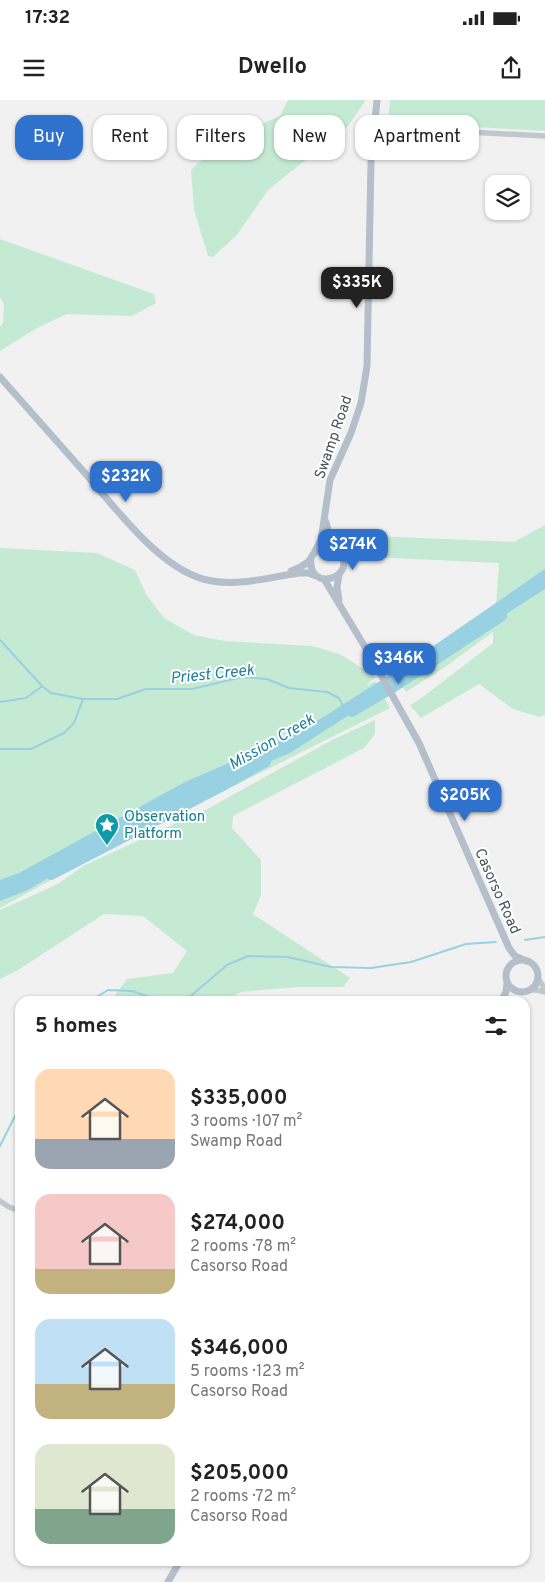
<!DOCTYPE html>
<html lang="en">
<head>
<meta charset="utf-8">
<style>
	body { margin:0; font-family:Overpass,sans-serif; background:#f2f2f2; color:#222; height:100vh; display:flex; flex-direction:column; font-size:19px; white-space:nowrap }
	* { box-sizing:border-box; margin:0 }
	p { font-size:16px; color:#767676 }
	.icon { flex:none; width:28px; height:28px; fill:none; stroke:currentColor; stroke-width:2; stroke-linecap:round; stroke-linejoin:round }
	.map { position:relative; flex:1; overflow:hidden }
	.sheet { position:absolute; left:15px; top:896px; width:515px; height:570px; display:flex; flex-direction:column; background:#fff; border-radius:15px; box-shadow:0 1px 4px #0004 }
	.sheet>* { flex:none }
	.top-card { position:absolute; left:15px; top:15px; width:515px; height:45px; display:flex; gap:10px }
	.controls { position:absolute; left:485px; top:75px; display:grid; gap:10px }
	.controls a { display:grid; place-items:center; width:45px; height:45px; border-radius:10px; background:#fff; box-shadow:0 1px 4px #0004; font-size:25px }
	.price { position:absolute; translate:-50% -42px; padding:0 11px; border-radius:10px; background:#2f72ce; color:#fff; font-size:16px; line-height:32px; filter:drop-shadow(0 1px 2px #0008) }
	.price::after { content:''; position:absolute; left:50%; top:30px; width:15px; height:11px; margin-left:-8px; background:inherit; clip-path:polygon(0 0,100% 0,50% 100%) }
	.price.current { background:#222; color:#fff }
	ul { padding:0; list-style:none }
	li { display:flex; align-items:center; gap:15px; height:125px; padding:0 20px }
	li span { display:grid; place-items:center; flex:none; width:140px; height:100px; border-radius:15px; color:#555 }
	li>.icon { margin-inline-start:auto }
	span .icon { width:60px; height:60px; fill:#fffc; stroke-width:1 }
	li b { font-size:21px }
	h2 { display:flex; justify-content:space-between; align-items:center; height:60px; padding:0 20px; font-size:21px }
	.chip { padding:0 18px; border-radius:15px; background:#fff; box-shadow:0 1px 4px #0004; font-size:18px; line-height:45px }
	.chip.current { background:#2f72ce; color:#fff }
	.status { display:flex; justify-content:space-between; align-items:center; height:35px; padding:0 25px; background:#fff; direction:ltr }
	.status svg { height:14px; fill:currentColor }
	header { display:flex; justify-content:space-between; align-items:center; height:65px; padding:0 20px; background:#fff; font-size:22px; font-weight:700 }
	.map>svg:first-child { display:block }
	.green { fill:#c5ead4 }
	.water { fill:#97d1e2 }
	.lines { fill:none; stroke-linecap:round; stroke-linejoin:round }
	.stream { stroke:#97d1e2; stroke-width:2 }
	.river { stroke:#97d1e2; stroke-width:10 }
	.minor { stroke:#c0c7cd; stroke-width:5.5 }
	.major { stroke:#b4bfcb; stroke-width:7 }
	.labels { text-anchor:middle; stroke-width:4; stroke-linejoin:round; paint-order:stroke }
	.street-label { font-size:15px; fill:#4a535c; stroke:#fff }
	.culture-label { font-size:15px; fill:#0d838f; stroke:#fff; text-anchor:start }
	.water-label { font-size:16px; font-style:italic; fill:#1e7f9b; stroke:#fff }
</style>
</head>
<body>
<div class="status"><b>17:32</b><svg viewBox="0 0 49 12"><path d="M0 12V9h3v3zM5 12V6h3v6zM10 12V3h3v9zM15 12V0h3v12zM26 1h20v11H26zM47 4h2v5h-2z"/></svg></div>
<header><svg class="icon" aria-label="menu" viewBox="0 0 24 24"><path d="M4 6h16M4 12h16M4 18h16"/></svg>Dwello<svg class="icon" aria-label="share" viewBox="0 0 24 24"><path d="M12 15V3M7 8l5-5 5 5M5 13v7h14v-7"/></svg></header>
<div class="map">
<svg width="545" height="1482" viewBox="0 0 545 1482">
	<rect width="100%" height="100%" fill="#f2f1f1"/>
	<path class="green" d="M288,0H366L348,26L268,90L237,135L213,157L208,156L194,110L191,70L220,42L280,16Z
		M390,0H545V31L388,22Z
		M0,139L154,194L156,203L132,216L67,214L37,228L0,251V227L3,223L4,205L0,197Z
		M545,425V615L540,617L513,609L479,584L421,618L410,605L424,596L493,543V532L445,567L406,592L396,575L496,505L499,463L371,457L372,436L514,442Z
		M0,448L97,453L135,470L146,494L164,518L194,535L225,541L312,546L340,554L376,577L365,586L375,581L390,608L242,682L113,742L51,780L0,808Z
		M375,620V634L364,648L233,716L232,728L261,760V795L253,814L350,878L343,887H298L241,892L224,901H111L127,879L173,873L187,851L143,816L104,814L18,870L0,879V810L56,785L85,765L209,708L332,640Z"/>
	<path class="water" d="M545,469V489L290,653L224,681L175,711L118,736L28,790L0,801V780L19,773L185,682L298,633L413,560Z"/>
	<g class="lines">
		<path class="stream" d="M0,540L42,586L51,593L83,599H117L146,589H192L242,577L267,579L289,588L327,592L339,598L343,606
			M0,602L26,598L41,587
			M0,649H31L64,633L74,623L83,599
			M525,840L545,837
			M90,901L108,890L132,891L158,900L176,901
			M179,901L186,900L227,865L248,856L288,857L331,867L371,868L411,862L466,844L496,842
			M0,1046L20,1006"/>
		<path class="river" d="M352,612L391,589L502,516
			M51,775L219,688L266,662"/>
		<path class="minor" d="M374,27L545,36
			M537,877L545,889
			M530,890H537L545,892
			M0,1101L9,1107L20,1111"/>
		<path class="major" d="M0,277C28,309 56,340 84,372C116,408 162,473 212,481C241,486 270,477 299,473H308L319,477
			M326,422L330,440L337,449
			M315,451L321,440L330,380L351,333L361,303L367,266L371,62L377,0
			M291,471C297,469 303,466 308,462C311,459 312,455 315,452C322,444 335,445 341,454C356,479 307,493 311,458
			M324,479L368,552L419,643L509,848L515,856L526,861
			M339,500L337,487L339,475
			M506 876a16 16 0 1 1 32 0a16 16 0 1 1-32 0Z
			M501,901L506,892L507,883
			M168,1482L180,1461"/>
	</g>
	<defs>
		<g id="sight-pin" transform="scale(1.25)"><path d="M0 17L-7.5 6A9.5 9.5 0 1 1 7.5 6Z" fill="#0f9aa8" stroke="#fff"/><path d="M0-6L1.8-2.2L6-1.7L2.9 1.2L3.7 5.4L0 3.3L-3.7 5.4L-2.9 1.2L-6-1.7L-1.8-2.2Z" fill="#fff"/></g>
	</defs>
	<g fill-rule="evenodd">
		<use href="#sight-pin" x="107" y="725"/>
	</g>
	<g class="labels">
		<g class="street-label">
			<text transform="translate(333 337) rotate(-71)" y="5">Swamp Road</text>
			<text transform="translate(498 791) rotate(66)" y="5">Casorso Road</text>
		</g>
		<g class="culture-label">
			<text x="124" y="721">Observation<tspan x="124" dy="17">Platform</tspan></text>
		</g>
		<g class="water-label">
			<text transform="translate(212 573) rotate(-6)" y="6">Priest Creek</text>
			<text transform="translate(271 641) rotate(-30)" y="6">Mission Creek</text>
		</g>
	</g>
</svg>
<div class="controls">
<a><svg class="icon" aria-label="layers" viewBox="0 0 24 24"><path d="M12 4l9 5-9 5-9-5zM3 14l9 5 9-5"/></svg></a>
</div>
<b class="price current" style="left:357px;top:209px">$335K</b>
<b class="price" style="left:126px;top:403px">$232K</b>
<b class="price" style="left:353px;top:471px">$274K</b>
<b class="price" style="left:399px;top:585px">$346K</b>
<b class="price" style="left:465px;top:722px">$205K</b>
<div class="top-card">
<a class="chip current">Buy</a>
<a class="chip">Rent</a>
<a class="chip">Filters</a>
<a class="chip">New</a>
<a class="chip">Apartment</a>
</div>
<section class="sheet">
<h2>5 homes<svg class="icon" aria-label="filters" viewBox="0 0 24 24"><path d="M4 7h16M4 17h16"/><circle cx="9" cy="7" r="2"/><circle cx="15" cy="17" r="2"/></svg></h2>
<ul>
<li><span style="background:linear-gradient(#ffd9b3 70%,#9aa5b1 0)"><svg class="icon" aria-label="home" viewBox="0 0 24 24"><path d="M3 11l9-7 9 7M6 9v11h12V9"/></svg></span><div><b>$335,000</b><p>3 rooms · 107 m²</p><p>Swamp Road</p></div></li>
<li><span style="background:linear-gradient(#f6c9c9 75%,#c2b280 0)"><svg class="icon" aria-label="home" viewBox="0 0 24 24"><path d="M3 11l9-7 9 7M6 9v11h12V9"/></svg></span><div><b>$274,000</b><p>2 rooms · 78 m²</p><p>Casorso Road</p></div></li>
<li><span style="background:linear-gradient(#bfe0f5 65%,#c2b280 0)"><svg class="icon" aria-label="home" viewBox="0 0 24 24"><path d="M3 11l9-7 9 7M6 9v11h12V9"/></svg></span><div><b>$346,000</b><p>5 rooms · 123 m²</p><p>Casorso Road</p></div></li>
<li><span style="background:linear-gradient(#dfe7d0 65%,#7fa58c 0)"><svg class="icon" aria-label="home" viewBox="0 0 24 24"><path d="M3 11l9-7 9 7M6 9v11h12V9"/></svg></span><div><b>$205,000</b><p>2 rooms · 72 m²</p><p>Casorso Road</p></div></li>
</ul>
</section>
</div>
</body>
</html>
